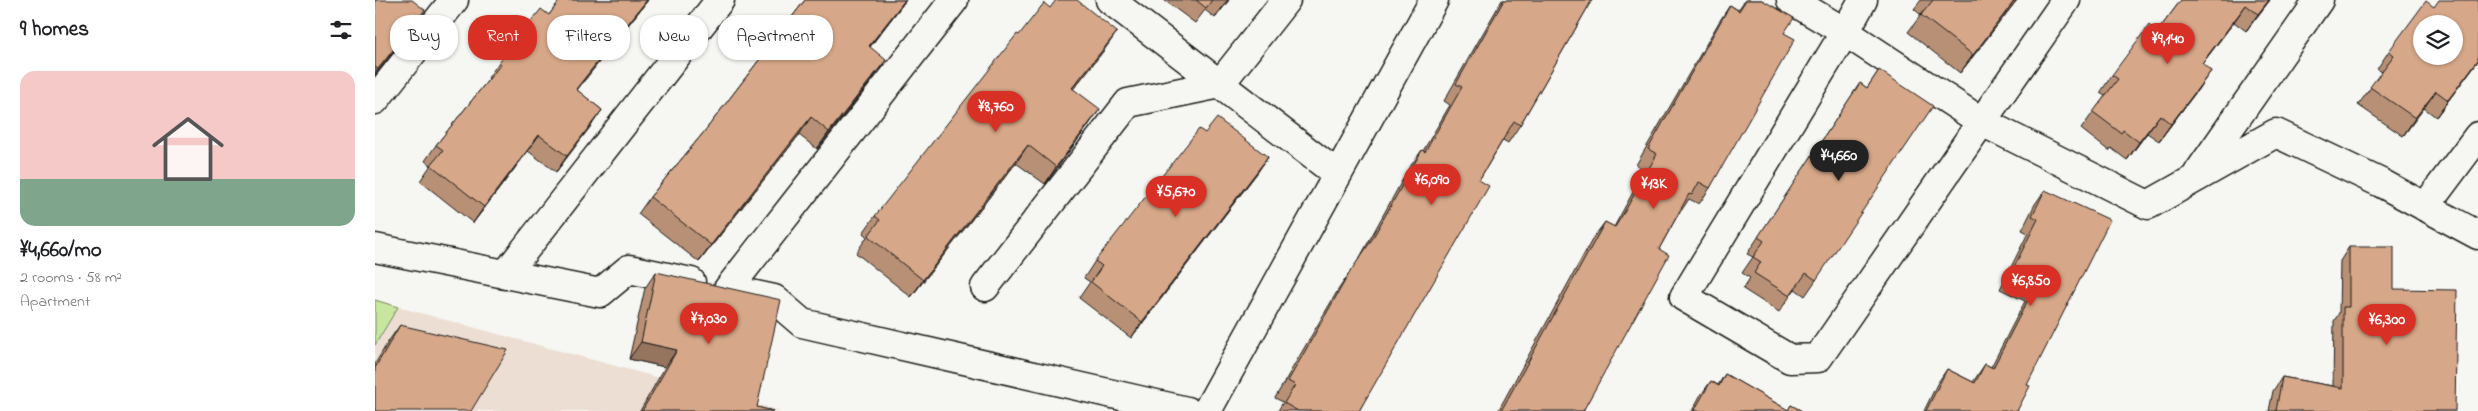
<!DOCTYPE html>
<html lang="en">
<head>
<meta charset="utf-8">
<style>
	body { margin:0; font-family:"Indie Flower",sans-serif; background:#f6f6f6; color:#202124; height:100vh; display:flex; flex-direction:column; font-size:19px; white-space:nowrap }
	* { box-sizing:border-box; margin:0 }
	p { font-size:16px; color:#757577 }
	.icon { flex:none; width:28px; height:28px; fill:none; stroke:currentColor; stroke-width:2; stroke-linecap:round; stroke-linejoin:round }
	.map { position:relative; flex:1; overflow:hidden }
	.panel { display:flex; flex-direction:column; background:#fff; width:375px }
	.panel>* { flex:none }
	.hud { position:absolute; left:15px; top:15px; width:475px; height:45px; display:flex; gap:10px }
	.tools { position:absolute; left:2038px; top:15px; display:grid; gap:10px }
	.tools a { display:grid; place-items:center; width:50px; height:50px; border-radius:50%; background:#fff; box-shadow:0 1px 4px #0004; font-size:25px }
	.price { position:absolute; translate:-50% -42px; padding:0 11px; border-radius:18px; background:#d93025; color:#fff; font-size:16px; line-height:32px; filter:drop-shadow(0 1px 2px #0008) }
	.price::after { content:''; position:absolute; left:50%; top:30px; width:15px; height:11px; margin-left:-8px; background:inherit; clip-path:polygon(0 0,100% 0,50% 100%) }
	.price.on { background:#222; color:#fff }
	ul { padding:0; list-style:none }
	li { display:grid; align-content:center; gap:10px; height:265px; padding:0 20px }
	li+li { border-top:1px solid #e0e0e0 }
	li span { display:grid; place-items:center; height:155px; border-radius:15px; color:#555 }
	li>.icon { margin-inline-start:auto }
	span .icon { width:90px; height:90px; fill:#fffc; stroke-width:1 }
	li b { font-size:21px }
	h2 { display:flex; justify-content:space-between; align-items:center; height:60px; padding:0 20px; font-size:21px }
	.chip { padding:0 18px; border-radius:20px; background:#fff; box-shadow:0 1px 4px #0004; font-size:18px; line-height:45px }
	.chip.on { background:#d93025; color:#fff }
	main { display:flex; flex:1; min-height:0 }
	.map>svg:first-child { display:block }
	.built { fill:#ecded2 }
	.green { fill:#c7e79f; stroke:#72825e }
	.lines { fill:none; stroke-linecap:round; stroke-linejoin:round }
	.minor-casing { stroke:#1c1c1c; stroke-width:31 }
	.minor { stroke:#f6f6f2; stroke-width:28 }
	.wall { fill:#b89075; stroke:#1c1c1c }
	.shaded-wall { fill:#96755f; stroke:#1c1c1c }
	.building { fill:#d6a788; stroke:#1c1c1c; fill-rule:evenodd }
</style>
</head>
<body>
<main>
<section class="panel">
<h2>9 homes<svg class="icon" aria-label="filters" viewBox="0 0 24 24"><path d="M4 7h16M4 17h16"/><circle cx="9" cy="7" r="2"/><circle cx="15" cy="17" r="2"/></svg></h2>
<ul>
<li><span style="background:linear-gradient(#f6c9c9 70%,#7fa58c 0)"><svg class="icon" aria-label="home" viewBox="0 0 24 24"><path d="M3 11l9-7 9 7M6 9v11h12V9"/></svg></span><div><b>¥4,660/mo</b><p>2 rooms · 58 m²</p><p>Apartment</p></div></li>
</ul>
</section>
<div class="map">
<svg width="2103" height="411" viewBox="0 0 2103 411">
	<rect width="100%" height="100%" fill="#f6f6f2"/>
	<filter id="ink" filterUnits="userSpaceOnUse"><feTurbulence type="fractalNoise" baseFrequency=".02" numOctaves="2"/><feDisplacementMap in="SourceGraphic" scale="10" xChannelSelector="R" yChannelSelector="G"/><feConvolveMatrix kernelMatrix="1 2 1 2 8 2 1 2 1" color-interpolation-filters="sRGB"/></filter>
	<g filter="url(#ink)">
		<path class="built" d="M23,307L406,411H0V345Z"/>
		<path class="green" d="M0,300L23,307L0,345Z"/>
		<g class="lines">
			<g class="minor-casing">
				<path id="minor" d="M735,0L962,174
					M1416,0L1470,32L1488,0
					M1691,0L1443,358L1415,359L1309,297L1470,32L1607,122L1773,205L1901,133L2006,183L2103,235
					M0,100L79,0
					M1823,173L1944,0
					M2050,207L2103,136
					M0,248L225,293L254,269L316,282
					M130,275L345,0
					M610,287L753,103L845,84L911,0
					M353,289L579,0
					M371,293L399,299L427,323L812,411
					M832,411L1059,0"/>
			</g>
			<use href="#minor" class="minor"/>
		</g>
		<path class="wall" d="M0,0L38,27L0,75Z
			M185,0H273L202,90L227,110L181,172L153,151L98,223L45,181L56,165L50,161L61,145L114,79L113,78L124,62L174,15Z
			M430,0H531L495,47L499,77L442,149L424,135L324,262L263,214L275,197L329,132Z
			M789,0H854L840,18L830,10L820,23Z
			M1127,0H1217L1145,125L1133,143L1128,140L1104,180L984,411H903L908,402L900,398L963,290L984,259L1034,168L1047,150L1048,151L1075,105L1069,101Z
			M1370,0H1387L1409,33L1335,188L1324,204L1314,199L1306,211H1305L1284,249L1208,411H1123L1218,238L1230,222L1239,227L1270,170L1261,165L1344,22L1355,5L1363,10Z
			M1546,0H1642L1585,73L1533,32L1546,15L1539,9Z
			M1806,0H1895L1871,31L1859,22L1827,64L1824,88L1784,141L1772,133L1752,160L1736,148L1734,151L1706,129L1730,96L1725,93L1737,75L1782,32Z
			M2059,7L2103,61L2061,117L2049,108L2028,136L1983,105L2007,72L2002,69L2014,51Z
			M730,49L698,89L713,126L670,184L641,163L536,297L481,253L492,237L488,233L500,216Z
			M1504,70L1441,280L1430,296L1420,289L1404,312L1368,289L1375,278L1367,273L1378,257L1372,254L1485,83L1492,88Z
			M830,133L893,157L882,173L756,338L704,298L715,282L709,278L720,261Z
			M1670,190L1652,385L1642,411H1549L1562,384L1572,369L1598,382L1610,364L1616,367L1650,301L1625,289L1653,233L1647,230L1660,204Z
			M1974,247L2019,289L2080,411H1894L1898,391L1907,377L1958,386L1959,321L1964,313L1965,261Z
			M281,272L382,407L398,411H265L290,367L254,359L270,288Z
			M25,325L0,411V364L13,342Z
			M1350,374L1413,410L1416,405L1427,411H1317L1325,396L1336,381L1343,385Z"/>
		<path class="shaded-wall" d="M272,0H273L190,105L201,89Z
			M530,0H531L482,63L494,46Z
			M853,0H854L840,18L851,2Z
			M1640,0H1642L1585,73L1598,55Z
			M1894,0H1895L1871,31L1883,14Z
			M1871,5L1859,22L1814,81L1827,63Z
			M50,10L38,27L0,75V73L3,69Z
			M742,32L730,49L685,106L697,88Z
			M511,60L499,77L442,149L454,132Z
			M2103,60V61L2061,117L2073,100Z
			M1836,71L1824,88L1784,141L1796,124Z
			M2061,91L2049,108L2028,136L2040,118Z
			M725,109L713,126L670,184L681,167Z
			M227,110L216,126L181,172L192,156Z
			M1785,115L1772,133L1752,160L1764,142Z
			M436,117L424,135L324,262L336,245Z
			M164,135L153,151L98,223L109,207Z
			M653,145L641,163L536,297L548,280Z
			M893,157L882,173L756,338L767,322Z
			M266,342L302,350L290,367L254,359Z"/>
		<path class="building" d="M0,0H37L50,10L3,69L0,67Z
			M185,0H272L201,89L227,110L192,156L164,135L109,207L56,165L68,150L61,145L126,64L124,62L166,9L174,15Z
			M430,0H530L494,46L511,60L454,132L436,117L336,245L275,197L329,132Z
			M681,0H702L742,32L697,88L725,109L681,167L653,145L548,280L493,236L505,220L500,216L642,34L644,35L669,3L675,8Z
			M821,0H837L831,8Z
			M1129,0H1217L1145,125L1139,121L1104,180L1114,186L984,411H923L909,403L920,385L913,381L975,272L996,241L1047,150L1050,152L1087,87L1081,84Z
			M1371,0H1387L1419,18L1409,33L1420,39L1335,188L1324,182L1317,195L1314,194L1284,249L1294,255L1208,411H1126L1230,222L1240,227L1250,211L1282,154L1273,149L1355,5L1364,11Z
			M1558,0H1640L1598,55L1546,15Z
			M1806,0H1894L1883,14L1871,5L1827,63L1836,71L1796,124L1785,115L1764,142L1748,130L1746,133L1718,112L1743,79L1737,75L1774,25L1782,32Z
			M2064,0H2103V60L2073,100L2061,91L2040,118L1995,87L2019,55L2014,51L2051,1L2059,7ZM2046,24H2079V56H2046Z
			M1504,70L1558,106L1441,280L1431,273L1415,296L1379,273L1386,262L1378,257L1389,241L1383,237L1485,83L1492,88Z
			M842,118L893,157L767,322L716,282L727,266L720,261L824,129L830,133Z
			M1670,190L1735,220L1652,385L1655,386L1642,411H1551L1572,369L1600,383L1610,364L1618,368L1660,286L1635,275L1663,219L1657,216Z
			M1974,247H2019V289L2082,290L2080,411H1901L1907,377L1968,388V307H1974Z
			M281,272L406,300L382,407L398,411H267L302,350L266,342Z
			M25,325L133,350L96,411H0V368Z
			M1350,374L1413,410L1416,405L1427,411H1319L1336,381L1344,386Z"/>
	</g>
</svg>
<div class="tools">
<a><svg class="icon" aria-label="layers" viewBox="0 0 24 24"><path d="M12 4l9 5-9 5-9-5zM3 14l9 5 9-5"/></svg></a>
</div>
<b class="price" style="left:1793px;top:65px">¥9,140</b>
<b class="price" style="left:621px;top:133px">¥8,760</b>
<b class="price on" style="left:1464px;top:182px">¥4,660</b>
<b class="price" style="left:1057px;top:206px">¥6,090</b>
<b class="price" style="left:1279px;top:210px">¥13K</b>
<b class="price" style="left:801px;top:218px">¥5,670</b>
<b class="price" style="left:1656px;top:307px">¥6,850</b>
<b class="price" style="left:334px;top:345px">¥7,030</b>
<b class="price" style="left:2012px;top:346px">¥6,300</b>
<div class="hud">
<a class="chip">Buy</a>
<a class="chip on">Rent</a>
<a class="chip">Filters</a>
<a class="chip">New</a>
<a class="chip">Apartment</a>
</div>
</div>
</main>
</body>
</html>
